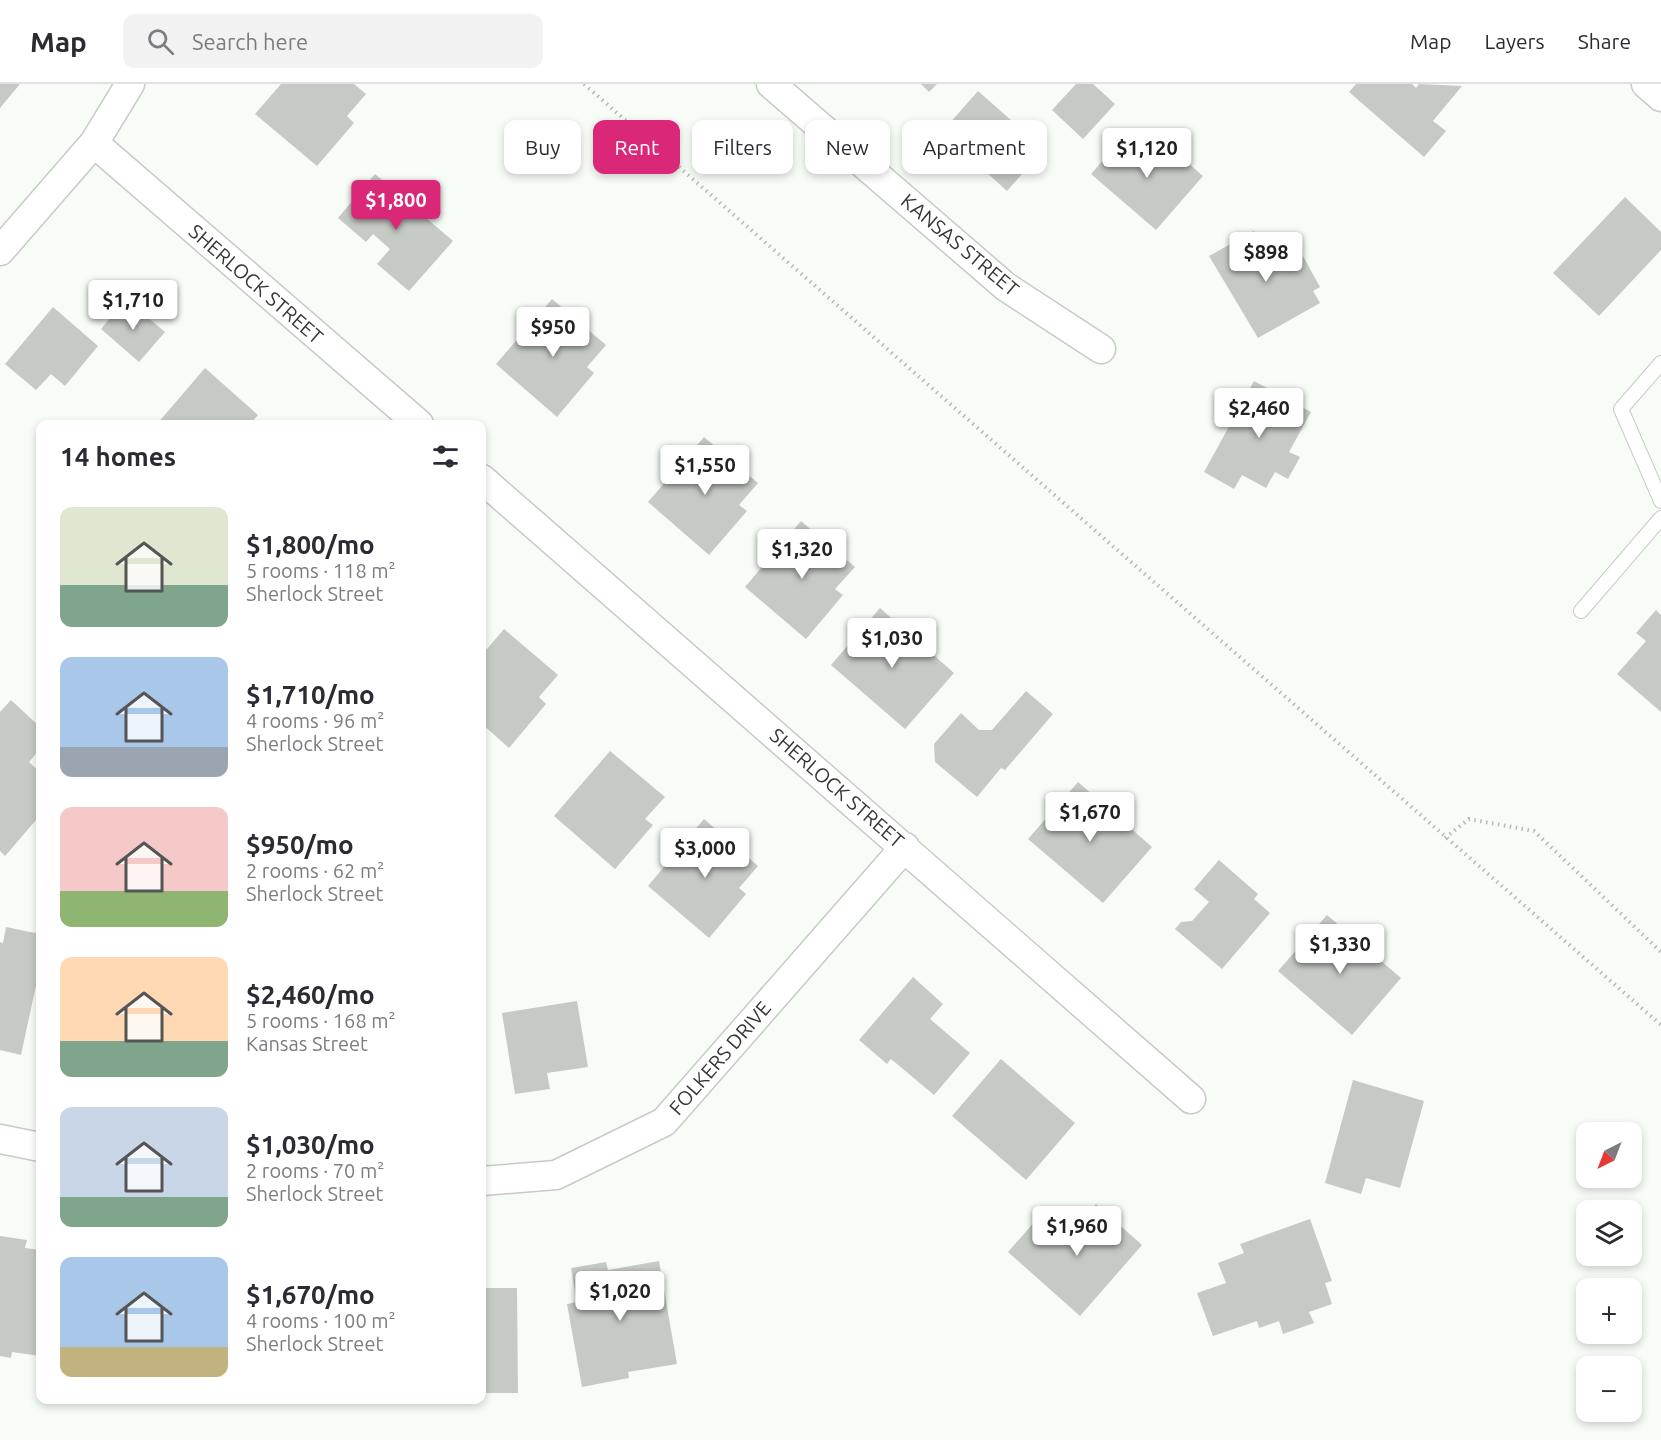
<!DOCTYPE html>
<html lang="en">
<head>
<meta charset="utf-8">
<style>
	body { margin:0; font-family:Ubuntu,sans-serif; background:#f2f2f3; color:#2b2b33; height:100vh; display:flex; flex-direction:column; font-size:22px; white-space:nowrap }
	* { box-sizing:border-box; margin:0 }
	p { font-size:20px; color:#7c7c81 }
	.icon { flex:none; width:33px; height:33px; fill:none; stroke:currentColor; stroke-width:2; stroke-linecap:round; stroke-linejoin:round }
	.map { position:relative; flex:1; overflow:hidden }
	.side { position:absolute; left:36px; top:336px; width:450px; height:984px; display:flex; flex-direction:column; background:#fff; border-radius:12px; box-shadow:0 3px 9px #0003 }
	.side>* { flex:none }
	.banner { position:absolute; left:504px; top:36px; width:570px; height:54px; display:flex; gap:12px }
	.needle { width:39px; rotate:222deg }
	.buttons { position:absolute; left:1576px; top:1038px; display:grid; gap:12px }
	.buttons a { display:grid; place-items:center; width:66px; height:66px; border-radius:12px; background:#fff; box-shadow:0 3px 9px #0003; font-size:30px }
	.price { position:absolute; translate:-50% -51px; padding:0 14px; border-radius:6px; background:#fff; color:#222; font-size:20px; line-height:39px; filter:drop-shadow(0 2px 3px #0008) }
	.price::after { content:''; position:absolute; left:50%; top:36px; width:18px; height:14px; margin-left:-9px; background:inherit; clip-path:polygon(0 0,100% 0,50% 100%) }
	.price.on { background:#db2777; color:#fff }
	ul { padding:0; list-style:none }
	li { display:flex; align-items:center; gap:18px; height:150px; padding:0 24px }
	li span { display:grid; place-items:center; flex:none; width:168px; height:120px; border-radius:12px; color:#555 }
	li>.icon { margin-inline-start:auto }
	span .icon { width:72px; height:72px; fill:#fffc; stroke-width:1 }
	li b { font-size:26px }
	h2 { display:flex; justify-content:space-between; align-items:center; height:72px; padding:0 24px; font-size:26px }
	.tag { padding:0 21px; border-radius:12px; background:#fff; box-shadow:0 3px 9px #0003; font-size:21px; line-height:54px }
	.tag.on { background:#db2777; color:#fff }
	header { display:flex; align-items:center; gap:36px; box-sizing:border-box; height:84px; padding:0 30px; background:#fff; border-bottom:2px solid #e1e1e2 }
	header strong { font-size:28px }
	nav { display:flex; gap:33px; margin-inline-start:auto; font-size:21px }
	.search { width:420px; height:54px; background:#f2f2f3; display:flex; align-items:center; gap:15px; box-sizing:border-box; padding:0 21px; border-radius:12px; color:#7c7c81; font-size:22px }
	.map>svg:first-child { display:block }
	.building { fill:#c5cac4 }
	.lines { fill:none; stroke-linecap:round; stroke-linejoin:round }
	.lane-casing { stroke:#c6cbc6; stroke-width:16 }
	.street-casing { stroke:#c6cbc6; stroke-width:31 }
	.path { stroke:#b5b9b5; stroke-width:4; stroke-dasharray:1.5 4.5; stroke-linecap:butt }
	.lane { stroke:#fff; stroke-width:14 }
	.street { stroke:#fff; stroke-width:28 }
	.labels { text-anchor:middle; stroke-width:4.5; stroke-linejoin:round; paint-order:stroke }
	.street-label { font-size:20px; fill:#353735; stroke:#fff }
</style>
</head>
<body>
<header>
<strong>Map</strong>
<div class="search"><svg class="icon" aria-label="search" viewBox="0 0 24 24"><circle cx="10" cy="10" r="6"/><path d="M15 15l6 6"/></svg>Search here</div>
<nav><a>Map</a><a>Layers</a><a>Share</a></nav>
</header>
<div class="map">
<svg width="1661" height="1356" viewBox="0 0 1661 1356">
	<rect width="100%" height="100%" fill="#f7fcf6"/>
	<path class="building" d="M0,0H20L0,24Z
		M281,0H354L366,10L347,32L354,39L317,82L255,30Z
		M921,0H937L929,8Z
		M1076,0H1093L1115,20L1083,55L1052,26Z
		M1356,0H1412L1416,4L1419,0L1462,2L1433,37L1446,47L1424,73L1349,8Z
		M978,7L1044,65L1007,107L975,78L983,69L949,40Z
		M1126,50L1153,72L1165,59L1203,92L1156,146L1091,90Z
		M375,90L453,157L409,207L377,180L390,165L373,150L366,158L338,134Z
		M1625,113L1661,148V166L1599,232L1553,189Z
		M1254,147L1271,178L1298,163L1320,203L1313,207L1320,219L1258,254L1209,172Z
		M126,215L165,248L139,278L101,245Z
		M552,215L606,261L587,283L594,289L557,333L496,280Z
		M53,223L98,262L65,302L51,290L36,306L5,280Z
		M205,284L258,331L250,340H157Z
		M1254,297L1311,328L1289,368L1300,373L1288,395L1275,388L1266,404L1242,391L1234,405L1204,388Z
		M704,353L758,399L739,421L747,427L709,471L648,418Z
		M801,437L855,483L835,505L843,511L806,555L745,503Z
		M880,524L954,589L905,645L831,581Z
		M1656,526L1661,531V628L1617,590L1646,557L1636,549Z
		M504,545L558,591L539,613L546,620L509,664L482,640V571Z
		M1026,607L1053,630L1005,686L1001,684L977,713L935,678L934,660L961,629L979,646H992Z
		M11,616L40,643V665L29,678L40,688V738L37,735L5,772L0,767V628Z
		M610,667L665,713L645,735L653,741L615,785L554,732Z
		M1078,698L1152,763L1103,819L1028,755Z
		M704,735L758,782L739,804L746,810L709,854L648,802Z
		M1219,776L1258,810L1254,815L1270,829L1222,885L1175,845L1181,838L1192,837L1209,818L1194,805Z
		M1327,831L1401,894L1352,951L1278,887Z
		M6,843L40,850V883L21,971L0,966V858L3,859Z
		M913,893L943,920L930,935L970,969L934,1011L891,975L887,980L859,956Z
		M577,917L588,983L547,989L550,1005L515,1010L502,929Z
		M1001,975L1075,1039L1026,1096L952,1032Z
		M1353,996L1424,1017L1400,1104L1366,1094L1361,1110L1325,1099Z
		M1096,1120L1142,1161L1080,1232L1008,1168L1037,1135L1063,1158Z
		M1310,1135L1332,1197L1325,1199L1332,1220L1309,1228L1314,1239L1283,1250L1279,1237L1259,1244L1257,1237L1213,1252L1197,1209L1226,1199L1218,1179L1244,1169L1240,1160Z
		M0,1152L27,1156L25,1164L40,1166V1272L12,1268L11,1274L0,1272Z
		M659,1177L677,1280L628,1288L629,1294L582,1303L567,1220L577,1218L571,1184L606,1178L608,1186Z
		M482,1204H517L518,1309H482Z"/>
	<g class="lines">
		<g class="lane-casing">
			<path id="lane" d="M1661,279L1621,325L1661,417
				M1581,527L1661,434"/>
		</g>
		<g class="street-casing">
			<path id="street" d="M771,0L1006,203L1101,265
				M1646,0L1661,13
				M94,59L419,340
				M0,167L94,59L130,0
				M482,395L1191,1015
				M0,1055L40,1063
				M482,1097L556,1091L664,1038L905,763"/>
		</g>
		<path class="path" d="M584,0L1661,941
			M1445,754L1469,735L1534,747L1661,868"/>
		<use href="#lane" class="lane"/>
		<use href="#street" class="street"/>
	</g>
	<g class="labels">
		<g class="street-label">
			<text transform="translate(960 161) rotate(40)" y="7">KANSAS STREET</text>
			<text transform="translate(256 200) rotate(41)" y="7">SHERLOCK STREET</text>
			<text transform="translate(837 704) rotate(41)" y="7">SHERLOCK STREET</text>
			<text transform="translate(720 974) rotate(-49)" y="7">FOLKERS DRIVE</text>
		</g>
	</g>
</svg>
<div class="buttons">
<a><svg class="needle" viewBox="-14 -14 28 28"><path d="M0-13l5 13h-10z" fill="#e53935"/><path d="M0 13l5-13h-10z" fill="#7c7c81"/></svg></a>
<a><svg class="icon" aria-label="layers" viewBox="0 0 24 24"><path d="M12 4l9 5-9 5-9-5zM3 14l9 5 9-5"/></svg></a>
<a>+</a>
<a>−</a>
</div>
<b class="price" style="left:1147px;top:95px">$1,120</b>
<b class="price on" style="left:396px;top:147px">$1,800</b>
<b class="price" style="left:1266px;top:199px">$898</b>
<b class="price" style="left:133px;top:247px">$1,710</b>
<b class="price" style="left:553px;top:274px">$950</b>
<b class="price" style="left:1259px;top:355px">$2,460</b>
<b class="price" style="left:705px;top:412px">$1,550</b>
<b class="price" style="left:802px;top:496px">$1,320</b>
<b class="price" style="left:892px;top:585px">$1,030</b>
<b class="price" style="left:1090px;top:759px">$1,670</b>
<b class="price" style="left:705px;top:795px">$3,000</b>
<b class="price" style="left:1340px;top:891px">$1,330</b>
<b class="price" style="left:1077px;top:1173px">$1,960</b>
<b class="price" style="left:620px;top:1238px">$1,020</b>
<div class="banner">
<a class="tag">Buy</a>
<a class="tag on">Rent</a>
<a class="tag">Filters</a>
<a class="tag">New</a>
<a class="tag">Apartment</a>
</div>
<section class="side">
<h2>14 homes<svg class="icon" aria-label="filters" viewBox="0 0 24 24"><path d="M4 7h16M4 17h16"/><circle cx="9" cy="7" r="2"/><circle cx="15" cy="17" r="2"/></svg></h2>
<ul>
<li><span style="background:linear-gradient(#dfe7d0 65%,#7fa58c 0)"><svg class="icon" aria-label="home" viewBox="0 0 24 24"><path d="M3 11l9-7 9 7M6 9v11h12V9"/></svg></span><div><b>$1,800/mo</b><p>5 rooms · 118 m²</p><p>Sherlock Street</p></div></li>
<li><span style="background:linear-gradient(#a9c7e8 75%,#9aa5b1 0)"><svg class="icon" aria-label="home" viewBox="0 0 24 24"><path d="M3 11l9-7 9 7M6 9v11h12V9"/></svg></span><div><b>$1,710/mo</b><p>4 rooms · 96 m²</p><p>Sherlock Street</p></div></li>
<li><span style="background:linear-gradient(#f6c9c9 70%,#8fb573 0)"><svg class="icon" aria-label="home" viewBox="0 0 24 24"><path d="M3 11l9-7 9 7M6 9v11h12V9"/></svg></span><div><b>$950/mo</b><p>2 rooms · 62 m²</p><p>Sherlock Street</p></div></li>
<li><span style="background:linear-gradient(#ffd9b3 70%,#7fa58c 0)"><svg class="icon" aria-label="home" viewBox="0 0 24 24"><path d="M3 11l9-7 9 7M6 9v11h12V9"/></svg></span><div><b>$2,460/mo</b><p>5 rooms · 168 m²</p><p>Kansas Street</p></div></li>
<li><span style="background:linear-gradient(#c9d6e8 75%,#7fa58c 0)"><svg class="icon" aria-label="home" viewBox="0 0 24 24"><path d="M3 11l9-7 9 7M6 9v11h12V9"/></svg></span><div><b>$1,030/mo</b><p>2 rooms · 70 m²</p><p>Sherlock Street</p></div></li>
<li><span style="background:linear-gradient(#a9c7e8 75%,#c2b280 0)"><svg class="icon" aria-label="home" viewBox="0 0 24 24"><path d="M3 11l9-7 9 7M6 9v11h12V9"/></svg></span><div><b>$1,670/mo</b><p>4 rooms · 100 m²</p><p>Sherlock Street</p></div></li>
</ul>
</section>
</div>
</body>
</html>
